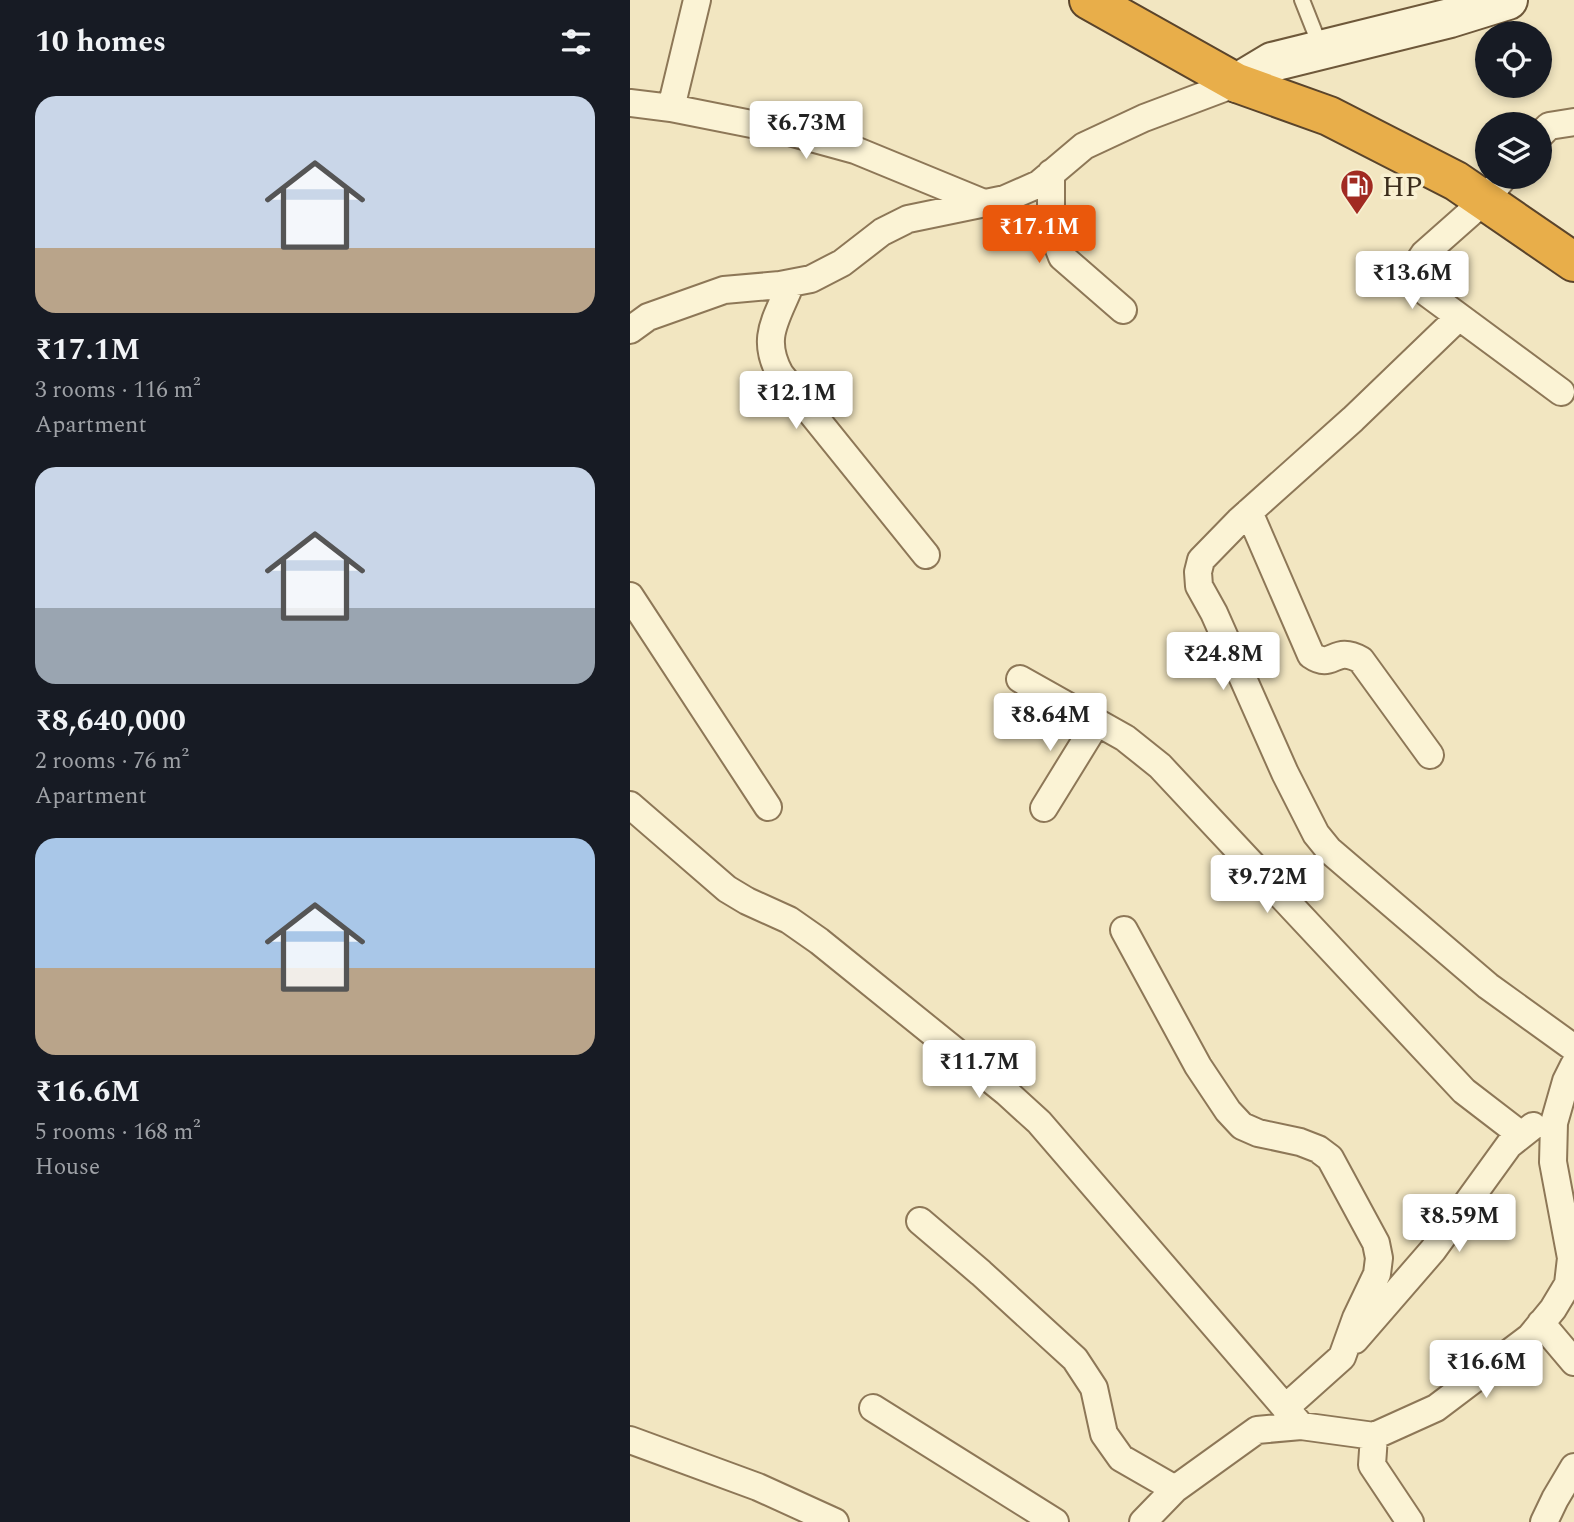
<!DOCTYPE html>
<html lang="en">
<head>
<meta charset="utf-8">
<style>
	body { margin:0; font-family:Spectral,serif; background:#242831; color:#f1f3f6; height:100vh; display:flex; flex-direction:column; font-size:26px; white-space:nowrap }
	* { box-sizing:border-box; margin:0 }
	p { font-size:23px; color:#9ea1a6 }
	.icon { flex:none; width:38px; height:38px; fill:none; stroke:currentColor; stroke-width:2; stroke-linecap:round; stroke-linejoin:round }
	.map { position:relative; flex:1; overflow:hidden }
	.drawer { display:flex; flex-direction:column; background:#171b24; width:630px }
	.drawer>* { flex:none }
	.controls { position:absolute; left:845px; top:21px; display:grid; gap:14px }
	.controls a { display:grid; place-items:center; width:77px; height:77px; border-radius:50%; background:#171b24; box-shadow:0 4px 10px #0003; font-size:35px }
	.price { position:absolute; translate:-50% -60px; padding:0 16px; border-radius:7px; background:#fff; color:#222; font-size:23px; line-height:46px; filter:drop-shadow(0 2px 4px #0008) }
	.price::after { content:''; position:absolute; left:50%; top:42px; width:21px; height:16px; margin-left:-10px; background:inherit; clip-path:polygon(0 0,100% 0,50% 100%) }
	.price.on { background:#ea580c; color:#fff }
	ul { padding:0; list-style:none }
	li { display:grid; align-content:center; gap:14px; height:371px; padding:0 35px }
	li span { display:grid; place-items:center; height:217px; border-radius:21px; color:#555 }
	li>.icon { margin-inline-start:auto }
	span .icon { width:126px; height:126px; fill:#fffc; stroke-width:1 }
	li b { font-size:30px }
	h2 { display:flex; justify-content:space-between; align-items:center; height:84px; padding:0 35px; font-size:30px }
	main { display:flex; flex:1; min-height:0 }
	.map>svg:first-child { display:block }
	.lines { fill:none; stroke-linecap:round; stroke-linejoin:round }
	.lane-casing { stroke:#8d7757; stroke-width:18 }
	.street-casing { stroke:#8d7757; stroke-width:30 }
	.secondary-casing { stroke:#6e583a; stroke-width:42 }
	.highway-casing { stroke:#5a442b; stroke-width:42 }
	.lane { stroke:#fbf3d5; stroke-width:14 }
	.street { stroke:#fbf3d5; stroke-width:26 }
	.secondary { stroke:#fbf3d5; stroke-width:38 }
	.highway { stroke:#e8ae4a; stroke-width:38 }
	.labels { text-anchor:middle; stroke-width:7; stroke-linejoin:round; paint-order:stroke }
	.poi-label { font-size:28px; fill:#3b2d1c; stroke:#f8f0d1; text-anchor:start }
</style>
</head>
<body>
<main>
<section class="drawer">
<h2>10 homes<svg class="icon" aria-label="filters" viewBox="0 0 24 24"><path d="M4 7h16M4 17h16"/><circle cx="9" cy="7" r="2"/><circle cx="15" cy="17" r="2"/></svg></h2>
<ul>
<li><span style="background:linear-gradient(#c9d6e8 70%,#b9a48a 0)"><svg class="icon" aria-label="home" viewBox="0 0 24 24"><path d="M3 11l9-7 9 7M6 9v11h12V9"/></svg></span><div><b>₹17.1M</b><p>3 rooms · 116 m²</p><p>Apartment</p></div></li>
<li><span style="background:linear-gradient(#c9d6e8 65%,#9aa5b1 0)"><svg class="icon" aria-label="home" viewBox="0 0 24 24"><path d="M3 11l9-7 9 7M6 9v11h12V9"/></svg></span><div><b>₹8,640,000</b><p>2 rooms · 76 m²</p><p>Apartment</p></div></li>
<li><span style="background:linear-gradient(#a9c7e8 60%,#b9a48a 0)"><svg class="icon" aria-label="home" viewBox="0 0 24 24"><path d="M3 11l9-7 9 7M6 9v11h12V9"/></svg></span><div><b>₹16.6M</b><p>5 rooms · 168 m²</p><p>House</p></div></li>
</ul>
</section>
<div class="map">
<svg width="944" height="1522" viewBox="0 0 944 1522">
	<rect width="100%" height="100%" fill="#f2e6c1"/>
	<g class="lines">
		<g class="lane-casing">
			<path id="lane" d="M672,0L691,48"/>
		</g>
		<g class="street-casing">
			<path id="street" d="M0,103L41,108L152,130L225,150L354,203
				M41,108L67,0
				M910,135L919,126L944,122
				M421,173V228L432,257L493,310
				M874,177L855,200L794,254L784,269L786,282L797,293L931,392
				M161,283C147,319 130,337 150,374L296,555
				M829,317L723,419L609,521L571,560L568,572L569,586L584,613L655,773L686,834L699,850L858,986L944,1048
				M0,330L18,317L94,290L150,285L181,279L212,263L252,232L278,219L375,199L409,184L454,146L514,118L607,83
				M619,512L681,655C704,671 703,644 731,660L800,755
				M0,596L138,807
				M390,679L495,738L530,766L834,1091L890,1134
				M0,805L97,889L117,901L159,920L189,941L376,1092L409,1122L671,1426
				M414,808L467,722
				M494,930L568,1066L598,1111L612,1126L628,1133L670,1142L688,1149L700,1158L746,1243L749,1258L747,1274L726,1318L712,1357L655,1408
				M290,1221L351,1273L445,1359L464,1388L474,1434L491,1458L545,1489
				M911,1323L944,1362
				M725,1340L803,1250L879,1145L903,1126
				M243,1408L425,1522
				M744,1436L742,1465L780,1522
				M0,1440L128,1487L205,1522
				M513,1522L545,1489L627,1430L671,1426L744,1436L806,1408L900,1337L923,1309L938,1284L941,1258L923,1162L924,1123L936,1081L944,1065
				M914,1522L925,1499L944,1467"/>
		</g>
		<g class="secondary-casing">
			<path id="secondary" d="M607,83L642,62L820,18L878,0"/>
		</g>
		<g class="highway-casing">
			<path id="highway" d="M459,0L607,83L699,116L826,181L944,262"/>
		</g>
		<use href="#lane" class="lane"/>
		<use href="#street" class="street"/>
		<use href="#secondary" class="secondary"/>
		<use href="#highway" class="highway"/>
	</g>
	<defs>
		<g id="fuel-pin" transform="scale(1.75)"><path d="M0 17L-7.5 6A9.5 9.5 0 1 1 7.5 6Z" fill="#a12a22" stroke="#f8f0d1"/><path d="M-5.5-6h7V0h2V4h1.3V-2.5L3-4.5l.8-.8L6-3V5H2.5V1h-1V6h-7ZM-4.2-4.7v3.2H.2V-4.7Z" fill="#fff"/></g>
	</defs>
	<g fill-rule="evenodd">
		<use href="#fuel-pin" x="727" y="186"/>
	</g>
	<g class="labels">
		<g class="poi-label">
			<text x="752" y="196">HP</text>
		</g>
	</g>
</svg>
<div class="controls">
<a><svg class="icon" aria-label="locate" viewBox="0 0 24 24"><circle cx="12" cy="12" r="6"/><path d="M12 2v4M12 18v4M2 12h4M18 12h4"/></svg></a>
<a><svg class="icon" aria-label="layers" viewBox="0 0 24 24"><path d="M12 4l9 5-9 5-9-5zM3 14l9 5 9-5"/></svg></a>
</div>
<b class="price" style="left:176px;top:161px">₹6.73M</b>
<b class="price on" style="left:409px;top:265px">₹17.1M</b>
<b class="price" style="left:782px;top:311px">₹13.6M</b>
<b class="price" style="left:166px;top:431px">₹12.1M</b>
<b class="price" style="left:593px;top:692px">₹24.8M</b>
<b class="price" style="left:420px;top:753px">₹8.64M</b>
<b class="price" style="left:637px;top:915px">₹9.72M</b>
<b class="price" style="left:349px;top:1100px">₹11.7M</b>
<b class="price" style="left:829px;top:1254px">₹8.59M</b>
<b class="price" style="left:856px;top:1400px">₹16.6M</b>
</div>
</main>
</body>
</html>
